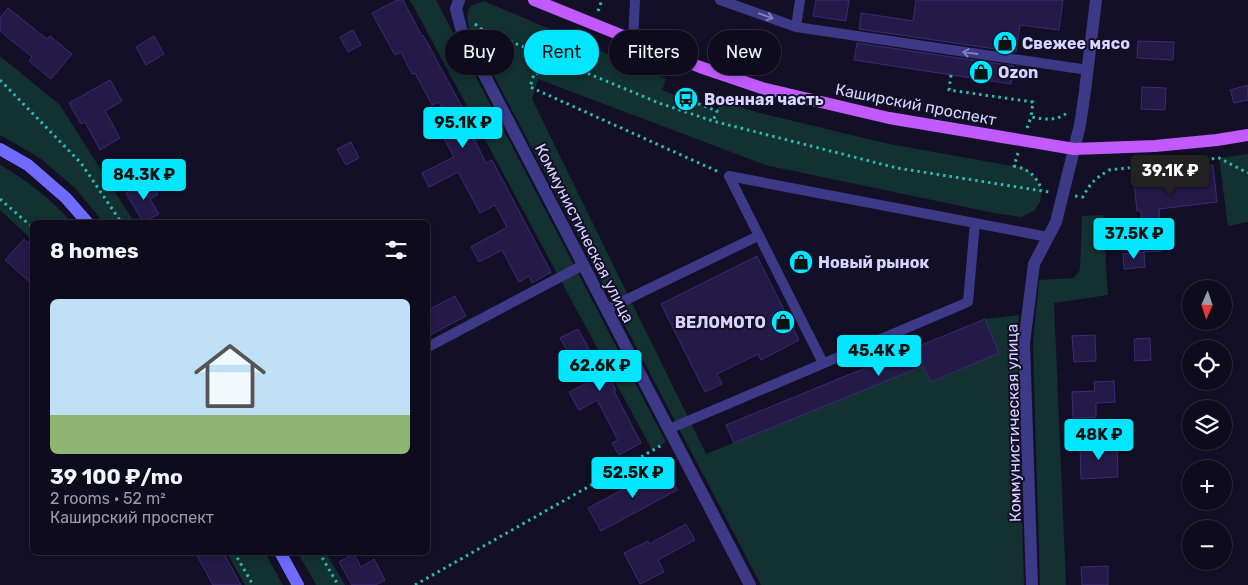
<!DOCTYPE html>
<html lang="en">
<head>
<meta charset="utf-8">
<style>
	body { margin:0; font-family:Rubik,sans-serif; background:#1c192a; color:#f1f3f6; height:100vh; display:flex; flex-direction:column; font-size:19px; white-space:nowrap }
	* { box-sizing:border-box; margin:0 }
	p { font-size:16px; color:#9b9ba4 }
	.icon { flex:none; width:28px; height:28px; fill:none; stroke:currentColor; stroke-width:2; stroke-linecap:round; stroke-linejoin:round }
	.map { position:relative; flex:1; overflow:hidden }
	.side { position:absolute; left:30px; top:220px; width:400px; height:335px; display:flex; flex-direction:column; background:#0e0b1d; border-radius:8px; box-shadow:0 2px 8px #0003,0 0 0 1px #2e2b3b }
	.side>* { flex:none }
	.guide { position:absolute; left:445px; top:30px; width:475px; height:45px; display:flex; gap:10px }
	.needle { width:32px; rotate:183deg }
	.fabs { position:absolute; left:1182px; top:280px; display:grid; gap:10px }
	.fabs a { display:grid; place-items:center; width:50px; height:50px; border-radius:50%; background:#0e0b1d; box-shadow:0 2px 8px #0003,0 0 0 1px #2e2b3b; font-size:25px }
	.price { position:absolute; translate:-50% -42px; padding:0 11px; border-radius:5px; background:#00e6ff; color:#111; font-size:16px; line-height:32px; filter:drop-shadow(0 1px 2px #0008) }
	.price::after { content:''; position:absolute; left:50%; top:30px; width:15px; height:11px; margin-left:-8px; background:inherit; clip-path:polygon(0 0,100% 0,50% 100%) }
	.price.current { background:#222; color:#fff }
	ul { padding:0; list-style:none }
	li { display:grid; align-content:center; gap:10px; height:265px; padding:0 20px }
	li span { display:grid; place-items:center; height:155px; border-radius:8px; color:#555 }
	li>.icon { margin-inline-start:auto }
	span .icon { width:90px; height:90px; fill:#fffc; stroke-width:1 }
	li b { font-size:21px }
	h2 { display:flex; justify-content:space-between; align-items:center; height:60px; padding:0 20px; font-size:21px }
	.pill { padding:0 18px; border-radius:22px; background:#0e0b1d; box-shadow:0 2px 8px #0003,0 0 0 1px #2e2b3b; font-size:18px; line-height:45px }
	.pill.current { background:#00e6ff; color:#111 }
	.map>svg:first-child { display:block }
	.green { fill:#123130 }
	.building { fill:#241a48; stroke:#3a2c74 }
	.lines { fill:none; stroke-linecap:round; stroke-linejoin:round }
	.path { stroke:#2dbab2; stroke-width:3; stroke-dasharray:2.5 4; stroke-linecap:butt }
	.lane { stroke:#3c3986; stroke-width:10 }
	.street { stroke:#3c3986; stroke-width:12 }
	.secondary { stroke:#6f6bff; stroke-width:12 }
	.primary { stroke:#c25bff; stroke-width:12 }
	.oneway { stroke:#837fbc }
	.labels { text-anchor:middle; stroke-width:4; stroke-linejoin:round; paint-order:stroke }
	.poi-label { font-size:16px; font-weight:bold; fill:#d9d4ff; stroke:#130f27; text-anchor:start }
	.street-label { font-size:16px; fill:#d9d4ff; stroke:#130f27 }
</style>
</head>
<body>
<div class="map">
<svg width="1248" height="585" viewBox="0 0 1248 585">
	<rect width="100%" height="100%" fill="#130f27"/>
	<path class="green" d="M410,0H436L666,442L652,450Z
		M484,1L666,79L662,90L716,111L721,101L756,112L889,144L1024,168L1037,179L1042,191L1040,202L1034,211L1021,217L994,213L765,165L538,79L532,99L706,454L923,366L932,382L999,353L985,319L1019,315L1017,343L1024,585H761L469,28C465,11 467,5 484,1Z
		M0,56L60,105L134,222H103L76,189L40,158L0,135Z
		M1248,154V222L1228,226L1219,158Z
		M0,165C27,180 51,199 71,222H32V240L0,210Z
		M1103,215L1108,295L1054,303L1066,585H1040L1033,344L1039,280L1074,278L1080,270L1082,216Z
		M227,553H265L283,585H245Z
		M298,553H326L345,585H316Z"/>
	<path class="building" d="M397,0H403L422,36L423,35L475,131L471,133L486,163L492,160L551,272L532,283L529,276L519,282L502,250L479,262L471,247L507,227L495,205L480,213L458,172L429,187L422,173L454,157L442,135L454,129L439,102L432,105L415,73L412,74L401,52L395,55L372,13Z
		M816,0H849L846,21L813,16Z
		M916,0H1063L1059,30L1020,25L1016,52L859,29L861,13L913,21Z
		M8,8L47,39L50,36L72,54L51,79L29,61L32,57L0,31V18Z
		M353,30L361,45L348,52L340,37Z
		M154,36L164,54L146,65L136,47Z
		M1138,41L1174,42L1173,60L1137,58Z
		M857,43L1014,66L1011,84L854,60Z
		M110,80L122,101L105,111L120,138L100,150L85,122L81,124L69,103Z
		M1248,85V100L1234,103L1230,90Z
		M1142,87L1166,88L1165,110L1141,109Z
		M351,142L359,158L346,165L337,149Z
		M1213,165L1217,202L1159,209L1162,251L1144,252L1141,211H1137L1133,174Z
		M150,180L158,194L150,199L159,214L143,222L126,193Z
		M24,239L32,246V284L5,260Z
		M1144,252L1145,267L1124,269L1123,254Z
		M757,256L799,340L761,360L758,354L717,374L722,384L705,392L661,304Z
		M455,296L466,316L428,336V310Z
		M985,319L999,353L931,382L923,366L734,443L726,425Z
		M578,329L595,360L599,358L616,390L614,391L641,443L619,455L612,443L618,440L597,400L579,410L569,392L587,383L571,353L569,354L560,338Z
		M1095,335L1096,361L1074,362L1072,336Z
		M1150,338L1151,360L1135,361L1134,339Z
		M1114,381L1115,402L1096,403V417L1073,418L1072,392L1095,391L1094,382Z
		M1117,443L1118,477L1081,479L1080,445Z
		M665,467L677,490L601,531L588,508Z
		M686,524L695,540L658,560L664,572L640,584L624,553L648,541L649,544Z
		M195,552H223L241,585H213Z
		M354,554L361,567L374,559L385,580L376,585H352L339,562Z
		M1108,566V585H1082L1081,567Z"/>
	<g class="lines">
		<path class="path" d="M598,11L602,0
			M475,24L483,30L659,103L713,121L897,168L1049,192
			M588,35L574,68L534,74L530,87L719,172
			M951,75L949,90L1033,102L1031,117
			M0,80L81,163L121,222
			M686,99L717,111L713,121
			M1027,128L1031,117C1045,119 1056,122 1068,112
			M1018,153L1014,166C1029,169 1036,176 1042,190
			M1075,196L1083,197C1090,183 1096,178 1109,170L1219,158L1248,173
			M0,199L32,227
			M234,552L253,585
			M319,552L338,585
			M415,585L662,445"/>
		<path class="lane" d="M720,0L796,27L800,0
			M796,27L1088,70
			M633,41L635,0
			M607,309L758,236
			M428,347L583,265
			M823,363L729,176L1048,237
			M669,429L968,302L975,223"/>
		<path class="street" d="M459,0L456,9L462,32L750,585
			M1032,585L1024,343L1034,264L1056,222L1080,125L1085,91L1096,0"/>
		<path class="secondary" d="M0,149L28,165L66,198L87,222
			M280,552L298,585"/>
		<path class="primary" d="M534,0L700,67L762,88L889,118L1074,149L1155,146L1217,140L1248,135"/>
	</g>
	<defs><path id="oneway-shaft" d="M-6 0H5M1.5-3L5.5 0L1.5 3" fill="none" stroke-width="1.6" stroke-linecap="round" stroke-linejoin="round" transform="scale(1.25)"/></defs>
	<g class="oneway">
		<use href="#oneway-shaft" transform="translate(766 16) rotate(20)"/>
		<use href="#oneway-shaft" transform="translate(970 53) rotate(-172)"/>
	</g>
	<defs>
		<g id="shop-disc" transform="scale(1.25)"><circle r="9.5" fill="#00e6ff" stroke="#130f27"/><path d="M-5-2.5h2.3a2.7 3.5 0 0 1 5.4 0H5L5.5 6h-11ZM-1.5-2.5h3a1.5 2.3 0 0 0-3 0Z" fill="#111"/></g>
		<g id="bus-disc" transform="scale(1.25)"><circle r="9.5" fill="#00e6ff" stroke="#130f27"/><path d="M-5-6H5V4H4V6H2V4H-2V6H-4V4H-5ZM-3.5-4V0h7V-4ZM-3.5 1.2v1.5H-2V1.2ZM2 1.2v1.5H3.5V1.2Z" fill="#111"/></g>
	</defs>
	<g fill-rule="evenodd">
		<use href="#shop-disc" x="1005" y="43"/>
		<use href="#shop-disc" x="981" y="72"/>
		<use href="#bus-disc" x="686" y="99"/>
		<use href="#shop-disc" x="801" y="262"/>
		<use href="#shop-disc" x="783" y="322"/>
	</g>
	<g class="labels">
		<g class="poi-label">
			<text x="1022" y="49">Свежее мясо</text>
			<text x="998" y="78">Ozon</text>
			<text x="704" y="105">Военная часть</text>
			<text x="818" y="268">Новый рынок</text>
			<text x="766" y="328" text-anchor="end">ВЕЛОМОТО</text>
		</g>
		<g class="street-label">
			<text transform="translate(916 104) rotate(11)" y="6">Каширский проспект</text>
			<text transform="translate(585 233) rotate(63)" y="6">Коммунистическая улица</text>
			<text transform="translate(1013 423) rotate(-91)" y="6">Коммунистическая улица</text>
		</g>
	</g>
</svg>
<div class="fabs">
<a><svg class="needle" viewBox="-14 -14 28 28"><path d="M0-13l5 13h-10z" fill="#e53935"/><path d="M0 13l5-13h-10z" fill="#9b9ba4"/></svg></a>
<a><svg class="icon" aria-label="locate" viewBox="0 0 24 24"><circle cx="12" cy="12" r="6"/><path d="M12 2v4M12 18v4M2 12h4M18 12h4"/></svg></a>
<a><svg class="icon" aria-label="layers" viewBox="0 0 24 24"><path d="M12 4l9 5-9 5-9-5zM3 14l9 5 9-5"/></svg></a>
<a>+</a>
<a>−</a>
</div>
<b class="price" style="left:463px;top:149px">95.1K ₽</b>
<b class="price current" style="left:1170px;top:197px">39.1K ₽</b>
<b class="price" style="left:144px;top:201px">84.3K ₽</b>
<b class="price" style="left:1134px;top:260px">37.5K ₽</b>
<b class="price" style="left:879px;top:377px">45.4K ₽</b>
<b class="price" style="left:600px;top:392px">62.6K ₽</b>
<b class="price" style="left:1099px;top:461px">48K ₽</b>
<b class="price" style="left:633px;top:499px">52.5K ₽</b>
<div class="guide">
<a class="pill">Buy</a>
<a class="pill current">Rent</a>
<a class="pill">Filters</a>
<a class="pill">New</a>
</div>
<section class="side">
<h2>8 homes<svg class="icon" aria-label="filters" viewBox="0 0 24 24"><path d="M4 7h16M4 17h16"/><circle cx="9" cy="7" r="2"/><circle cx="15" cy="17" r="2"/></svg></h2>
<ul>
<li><span style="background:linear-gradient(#bfe0f5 75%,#8fb573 0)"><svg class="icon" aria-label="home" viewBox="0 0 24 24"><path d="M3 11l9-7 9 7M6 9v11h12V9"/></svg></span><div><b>39 100 ₽/mo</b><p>2 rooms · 52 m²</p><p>Каширский проспект</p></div></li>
</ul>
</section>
</div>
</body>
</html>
